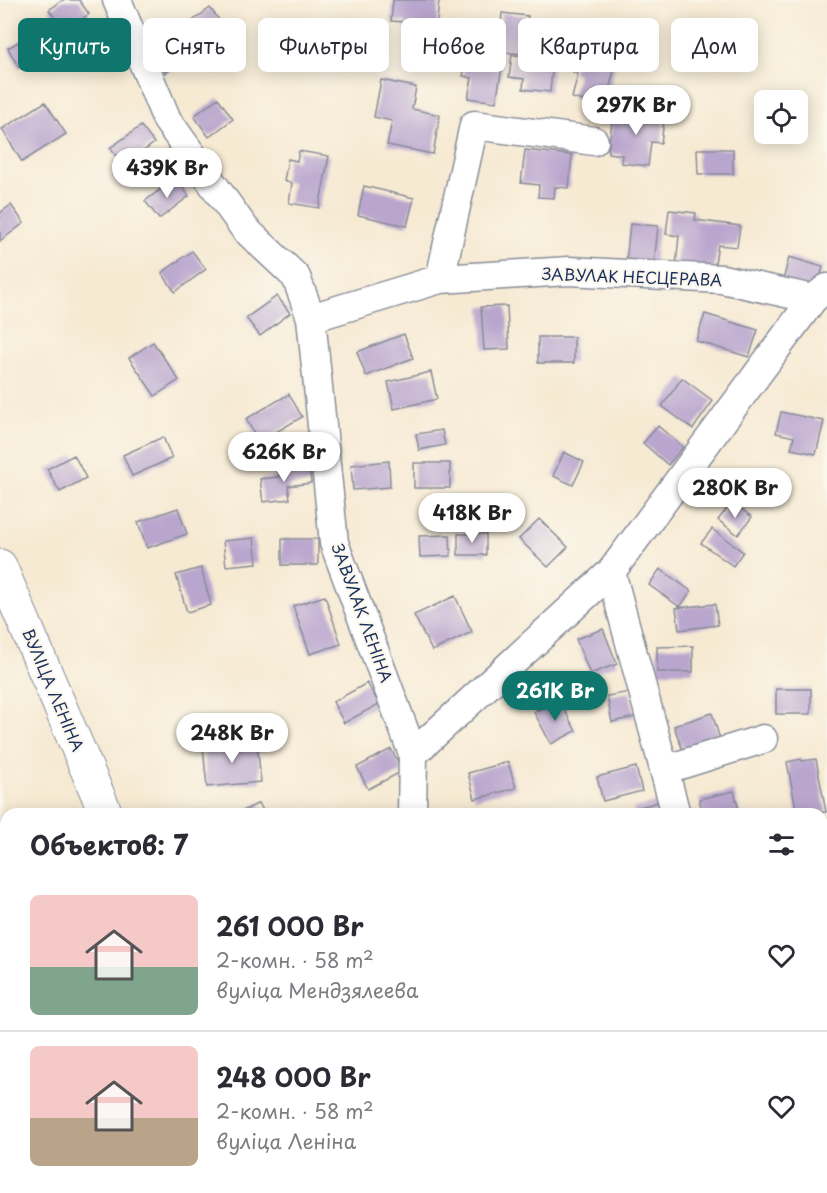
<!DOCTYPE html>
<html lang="ru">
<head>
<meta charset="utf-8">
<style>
	body { margin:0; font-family:"Playpen Sans",sans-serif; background:#f7f7f7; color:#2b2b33; height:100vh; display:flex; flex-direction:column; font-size:22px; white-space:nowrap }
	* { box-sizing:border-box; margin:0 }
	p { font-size:20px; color:#7c7c81 }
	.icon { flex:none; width:33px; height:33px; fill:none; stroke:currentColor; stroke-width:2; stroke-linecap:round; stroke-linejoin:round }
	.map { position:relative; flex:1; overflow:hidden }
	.details { position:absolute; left:0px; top:808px; width:828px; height:386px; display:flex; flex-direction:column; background:#fff; border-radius:18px 18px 0 0; box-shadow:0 3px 15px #0003 }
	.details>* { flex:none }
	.banner { position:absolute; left:18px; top:18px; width:792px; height:54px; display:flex; gap:12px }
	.buttons { position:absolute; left:754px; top:90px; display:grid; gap:12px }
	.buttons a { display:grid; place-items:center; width:54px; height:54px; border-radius:9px; background:#fff; box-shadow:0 3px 15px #0003; font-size:30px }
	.price { position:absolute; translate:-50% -51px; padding:0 14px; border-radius:21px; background:#fff; color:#222; font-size:20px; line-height:39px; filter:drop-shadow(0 2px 3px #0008) }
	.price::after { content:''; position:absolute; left:50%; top:36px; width:18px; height:14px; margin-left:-9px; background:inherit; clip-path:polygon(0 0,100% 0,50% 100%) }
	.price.active { background:#0f766e; color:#fff }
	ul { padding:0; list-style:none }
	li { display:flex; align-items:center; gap:18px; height:150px; padding:0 30px }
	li+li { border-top:2px solid #e1e1e2 }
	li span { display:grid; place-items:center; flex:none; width:168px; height:120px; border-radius:9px; color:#555 }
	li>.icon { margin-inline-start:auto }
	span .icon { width:72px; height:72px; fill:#fffc; stroke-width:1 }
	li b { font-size:26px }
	h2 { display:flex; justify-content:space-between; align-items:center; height:72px; padding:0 30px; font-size:26px }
	.tag { padding:0 21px; border-radius:9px; background:#fff; box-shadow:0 3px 15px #0003; font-size:21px; line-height:54px }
	.tag.active { background:#0f766e; color:#fff }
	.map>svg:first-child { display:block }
	.built { fill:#ebd1eb }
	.industrial { fill:#cbbfd5 }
	.green { fill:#94ca7c; stroke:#587c6d; stroke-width:1.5 }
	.building { fill:#b9a6ce }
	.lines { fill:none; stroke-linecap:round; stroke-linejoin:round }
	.minor-casing { stroke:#888c98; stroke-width:31 }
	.major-casing { stroke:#888c98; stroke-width:35 }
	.minor { stroke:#fff; stroke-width:28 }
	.major { stroke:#fff; stroke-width:33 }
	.rail-casing { stroke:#1b2f5e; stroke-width:7 }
	.rail { stroke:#fbf7ec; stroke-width:4.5; stroke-dasharray:14; stroke-linecap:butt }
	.labels { text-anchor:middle; stroke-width:4.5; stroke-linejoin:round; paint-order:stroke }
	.street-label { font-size:16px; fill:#1b2f5e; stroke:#fbf7ec }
</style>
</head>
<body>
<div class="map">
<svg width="827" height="1193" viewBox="0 0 827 1193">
	<rect width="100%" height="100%" fill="#fbf7ec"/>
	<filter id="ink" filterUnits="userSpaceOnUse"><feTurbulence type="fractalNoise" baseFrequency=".0167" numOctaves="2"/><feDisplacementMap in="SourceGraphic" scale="12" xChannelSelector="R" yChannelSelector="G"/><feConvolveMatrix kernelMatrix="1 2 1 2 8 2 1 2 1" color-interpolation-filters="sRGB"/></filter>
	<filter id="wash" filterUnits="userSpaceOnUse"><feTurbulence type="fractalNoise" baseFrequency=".008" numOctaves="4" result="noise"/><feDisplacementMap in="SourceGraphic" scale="24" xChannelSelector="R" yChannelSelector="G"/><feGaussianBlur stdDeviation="1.35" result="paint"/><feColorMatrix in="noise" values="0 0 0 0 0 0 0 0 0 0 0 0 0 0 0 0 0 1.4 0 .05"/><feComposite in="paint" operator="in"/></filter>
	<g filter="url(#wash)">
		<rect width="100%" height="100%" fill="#f6ead3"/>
		<path class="built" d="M418,1188H534L527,1193H418Z"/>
		<path class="industrial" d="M0,815L6,826V1188H158V1193H0Z"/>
		<path class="green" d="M827,1066V1193H657L653,1188H822V1068Z"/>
		<g id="blocks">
			<path class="building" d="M63,0H79L89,14L65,31L49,10Z
				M393,0H439L436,33L405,30L406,22L391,21Z
				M210,8L226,29L202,47L186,26Z
				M502,13L528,16L524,54L498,52Z
				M42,28L53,48L19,68L8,48Z
				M175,34L190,55L166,73L151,52Z
				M526,47L554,50L550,92L523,89L524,79L509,77L512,55L525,56Z
				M579,49L617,59L605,106L572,98L578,74L573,72Z
				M478,51L504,56L496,102L468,98L472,78L463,76L467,54L477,56Z
				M381,80L416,87L412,109L440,115L433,154L387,145L392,121L374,117Z
				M218,98L233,119L209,137L194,116Z
				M45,102L66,134L22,162L2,129Z
				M626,109L665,114L661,143L651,142L648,166L621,163L622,155L608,153L612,121L625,122Z
				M141,126L154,143L124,166L110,148Z
				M697,149H733V174H698Z
				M525,150L572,155L569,188L555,187L554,198L538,197L539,185L521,183Z
				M299,151L329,156L319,208L289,203L292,183L284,181L288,159L297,161Z
				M176,178L189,196L159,219L145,201Z
				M364,186L414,198L407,226L358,215Z
				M11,205L24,223L0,241V213Z
				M669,210L696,213L695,220L740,226L737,247L718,245L714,269L676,265L679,236L666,234Z
				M630,224L658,226L654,266L626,264Z
				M192,251L206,269L175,292L162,273Z
				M789,257L823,267L816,290L783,281Z
				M277,296L290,313L260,336L246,318Z
				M507,306L509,349L484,350L481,307Z
				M705,314L758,330L749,357L696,341Z
				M404,334L413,358L366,376L357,352Z
				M538,337H574V363H538Z
				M153,342L179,380L155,396L129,358Z
				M431,372L437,399L394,409L388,382Z
				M682,378L713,401L693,429L662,406Z
				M289,394L302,417L259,442L246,419Z
				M781,412L824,421L816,454L791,449L794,437L776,433Z
				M658,426L683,447L668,465L643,443Z
				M442,430L445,445L419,450L416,434Z
				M163,437L172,458L132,476L123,455Z
				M564,452L584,462L573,485L553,476Z
				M74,455L86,478L60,492L47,469Z
				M389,461L390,487L353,490L351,465Z
				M414,463H450V488H414Z
				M309,466L311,483L288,486L290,499L263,502L260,479L279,477L278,469Z
				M737,473L758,497L745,508L724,484Z
				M732,502L752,517L738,535L718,520Z
				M178,508L187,534L147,548L138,522Z
				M539,519L568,547L548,567L519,539Z
				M712,529L743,552L733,566L701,543Z
				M458,534H486V555H458Z
				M450,535L451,556L420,557L419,536Z
				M254,538L257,563L226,566L223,541Z
				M282,539H318V565H282Z
				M201,568L211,605L187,612L176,575Z
				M660,569L691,591L680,607L649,585Z
				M325,596L341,644L310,654L293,606Z
				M455,596L472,632L432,651L414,615Z
				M715,604L718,625L679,630L676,608Z
				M603,629L617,664L590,674L576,639Z
				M693,646V672H657V647Z
				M367,683L379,704L344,723L333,702Z
				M776,689H811V714H776Z
				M630,692L635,717L612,722L607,696Z
				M558,699L576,731L551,744L534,712Z
				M712,713L720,739L683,751L674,726Z
				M257,742L261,782L207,787L203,747Z
				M391,749L403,771L368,789L357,767Z
				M801,759L802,761L816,759L826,812L797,814L787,762Z
				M508,762L516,788L475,799L468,773Z
				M636,767L642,791L603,801L597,777Z
				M734,791L740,814H703L699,799Z
				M658,802L661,814H634L633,809Z
				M259,803L265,814H237Z
				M822,836H827V878H822Z
				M0,1132L6,1143V1188H30L33,1193H0Z
				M633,1188H653L657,1193H627Z"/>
		</g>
	</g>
	<g filter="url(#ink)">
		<use href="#blocks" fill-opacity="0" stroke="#888c98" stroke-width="1.5"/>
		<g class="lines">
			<g class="minor-casing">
				<path id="minor" d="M117,0L167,120L245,229L296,277L311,318L334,543L413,754L412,814
					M440,279L474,125L594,141
					M311,318L440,279L569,271L722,279L813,299
					M611,572L676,814
					M413,754L611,572L813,299L827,288
					M664,770L763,739
					M0,986H6
					M822,1033L827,1031
					M0,1062L6,1073
					M67,1188L70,1193
					M464,1188L466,1193
					M406,1193V1188
					M568,1193L575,1188"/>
			</g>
			<g class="major-casing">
				<path id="major" d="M0,566L106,814
					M253,1188L254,1193"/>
			</g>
			<use href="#minor" class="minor"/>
			<use href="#major" class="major"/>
			<g class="rail-casing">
				<path id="rail" d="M0,855L6,866
					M160,1188L161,1193"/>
			</g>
			<use href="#rail" class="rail"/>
		</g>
	</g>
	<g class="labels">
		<g class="street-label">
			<text transform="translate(632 277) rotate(2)" y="6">ЗАВУЛАК НЕСЦЕРАВА</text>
			<text transform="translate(362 613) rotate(70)" y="6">ЗАВУЛАК ЛЕНІНА</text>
			<text transform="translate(53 690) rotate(67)" y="6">ВУЛІЦА ЛЕНІНА</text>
		</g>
	</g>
</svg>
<div class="buttons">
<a><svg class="icon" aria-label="locate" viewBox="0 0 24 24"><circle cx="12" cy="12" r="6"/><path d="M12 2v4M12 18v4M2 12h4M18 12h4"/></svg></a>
</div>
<b class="price" style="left:636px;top:136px">297K Br</b>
<b class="price" style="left:167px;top:199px">439K Br</b>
<b class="price" style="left:284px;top:483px">626K Br</b>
<b class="price" style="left:735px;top:519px">280K Br</b>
<b class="price" style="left:472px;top:544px">418K Br</b>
<b class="price active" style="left:555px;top:722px">261K Br</b>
<b class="price" style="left:232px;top:764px">248K Br</b>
<div class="banner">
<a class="tag active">Купить</a>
<a class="tag">Снять</a>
<a class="tag">Фильтры</a>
<a class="tag">Новое</a>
<a class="tag">Квартира</a>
<a class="tag">Дом</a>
</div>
<section class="details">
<h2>Объектов: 7<svg class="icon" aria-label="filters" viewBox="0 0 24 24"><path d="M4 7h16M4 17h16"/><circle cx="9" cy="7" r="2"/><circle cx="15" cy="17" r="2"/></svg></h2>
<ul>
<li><span style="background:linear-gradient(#f6c9c9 60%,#7fa58c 0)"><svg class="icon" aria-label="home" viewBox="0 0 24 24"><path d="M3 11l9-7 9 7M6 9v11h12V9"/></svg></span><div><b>261 000 Br</b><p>2-комн. · 58 m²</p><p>вуліца Мендзялеева</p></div><svg class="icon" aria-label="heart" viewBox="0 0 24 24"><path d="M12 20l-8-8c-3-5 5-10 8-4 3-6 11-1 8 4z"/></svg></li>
<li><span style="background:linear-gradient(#f6c9c9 60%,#b9a48a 0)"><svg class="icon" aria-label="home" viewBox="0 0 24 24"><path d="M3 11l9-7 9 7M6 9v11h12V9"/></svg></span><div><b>248 000 Br</b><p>2-комн. · 58 m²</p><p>вуліца Леніна</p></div><svg class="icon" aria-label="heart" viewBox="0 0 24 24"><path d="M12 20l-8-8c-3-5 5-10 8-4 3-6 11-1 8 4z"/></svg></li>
</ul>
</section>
</div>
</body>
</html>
